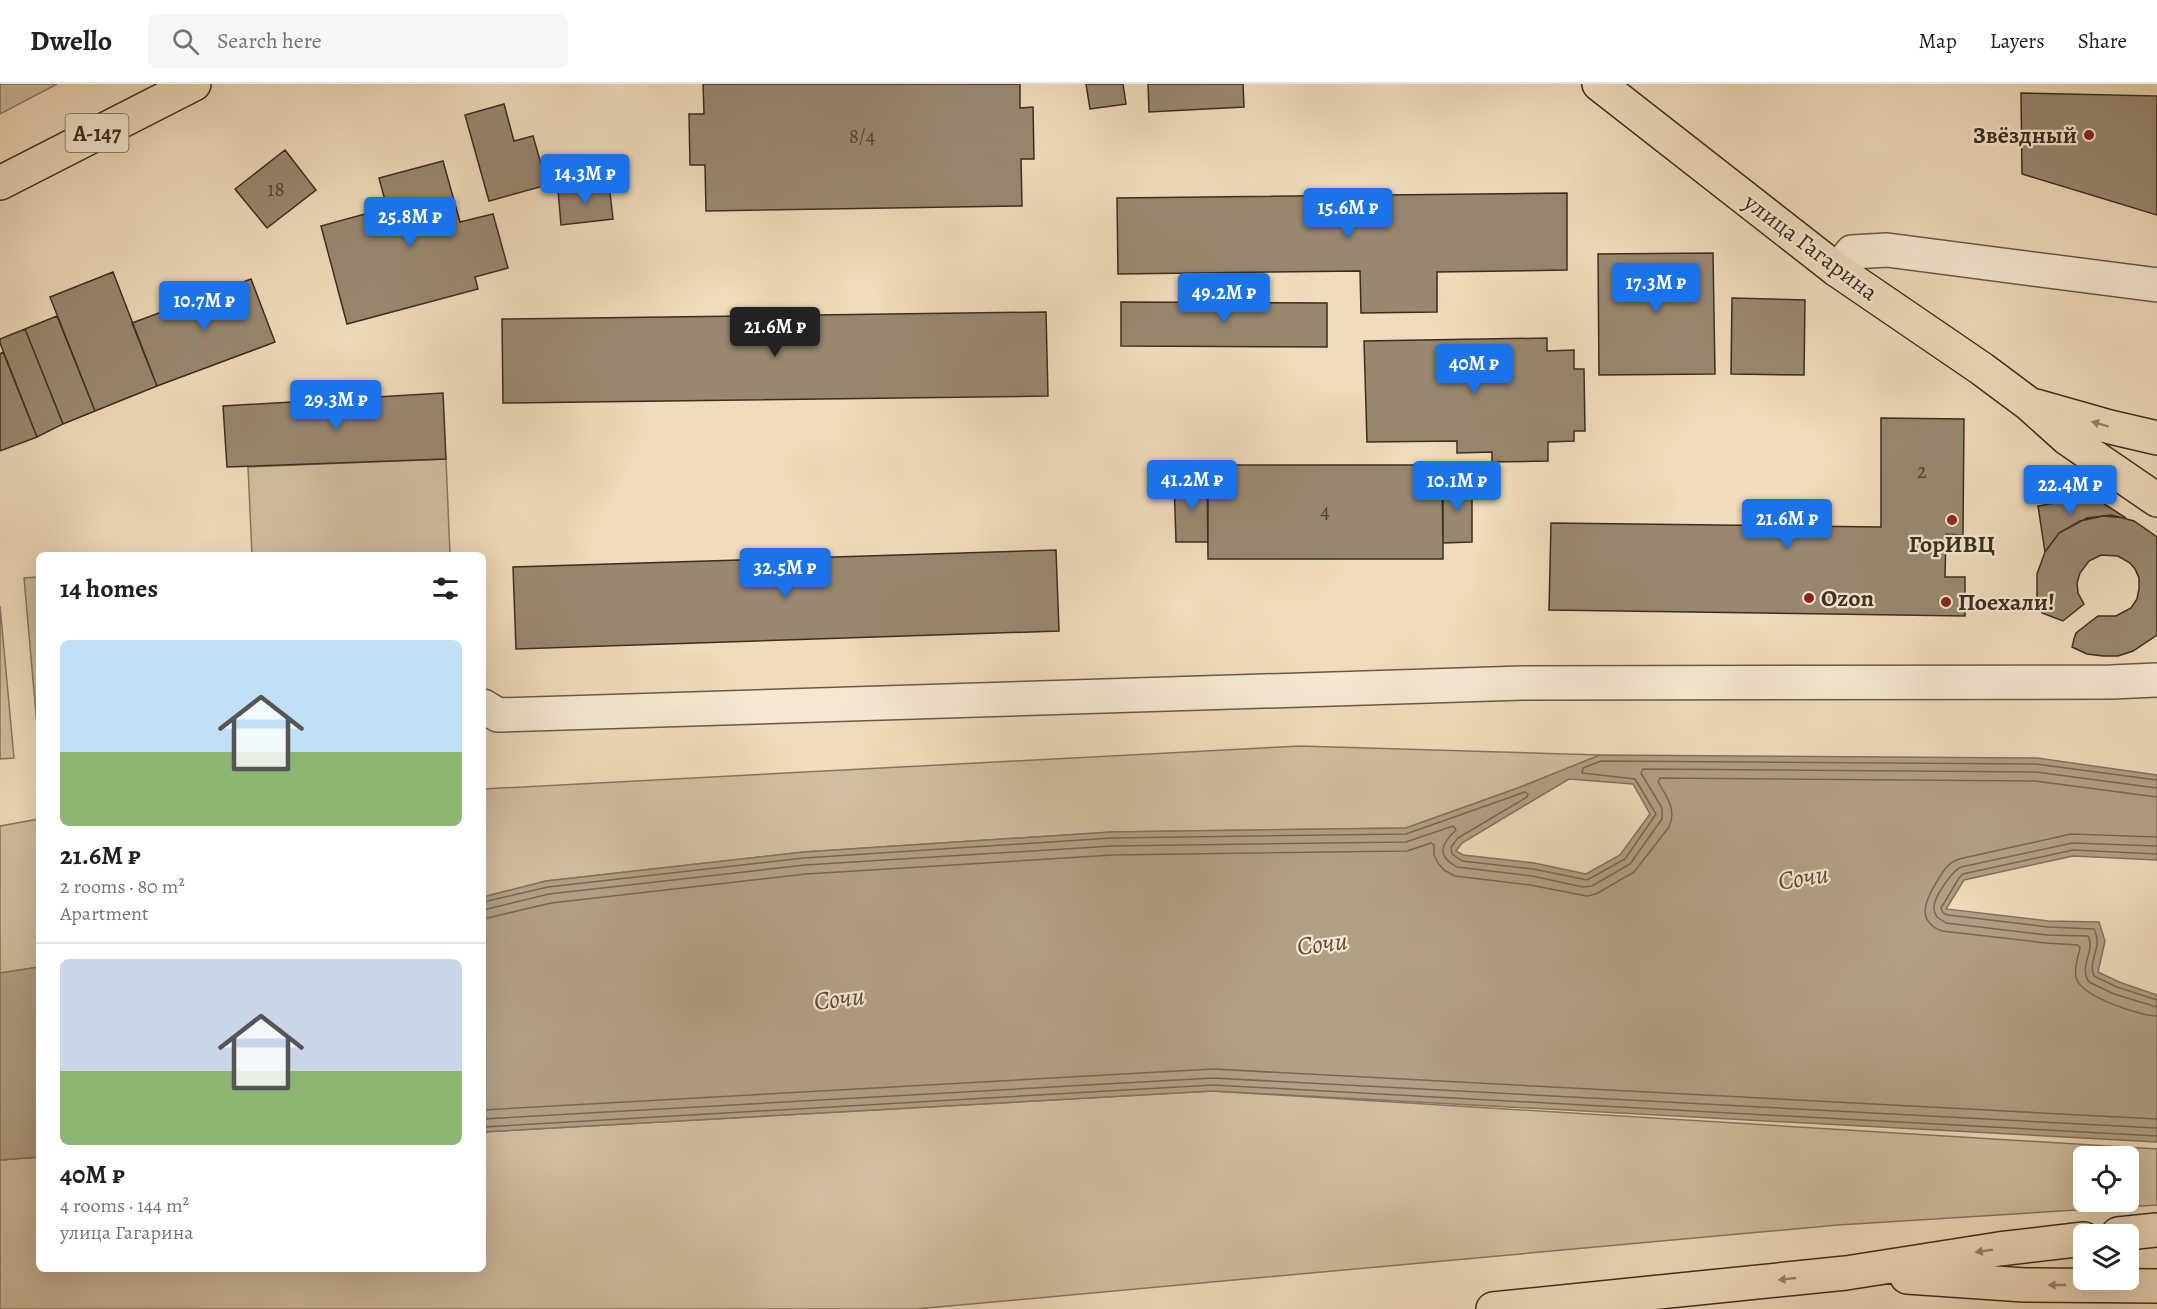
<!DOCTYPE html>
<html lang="en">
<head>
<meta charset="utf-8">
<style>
	body { margin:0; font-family:Alegreya,serif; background:#f6f6f6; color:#202124; height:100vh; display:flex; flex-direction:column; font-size:22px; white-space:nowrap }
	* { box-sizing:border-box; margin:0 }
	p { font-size:20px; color:#757577 }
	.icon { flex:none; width:33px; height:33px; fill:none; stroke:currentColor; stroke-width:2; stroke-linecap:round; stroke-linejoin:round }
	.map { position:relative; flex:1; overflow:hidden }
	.drawer { position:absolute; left:36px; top:468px; width:450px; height:720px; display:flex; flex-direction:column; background:#fff; border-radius:9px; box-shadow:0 6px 24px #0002 }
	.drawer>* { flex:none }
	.fabs { position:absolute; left:2073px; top:1062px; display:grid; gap:12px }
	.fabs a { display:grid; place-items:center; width:66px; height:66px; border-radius:9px; background:#fff; box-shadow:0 6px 24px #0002; font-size:30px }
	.price { position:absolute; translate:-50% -51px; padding:0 14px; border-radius:6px; background:#1a73e8; color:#fff; font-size:20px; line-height:39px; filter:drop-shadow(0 2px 3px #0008) }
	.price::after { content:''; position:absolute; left:50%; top:36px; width:18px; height:14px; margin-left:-9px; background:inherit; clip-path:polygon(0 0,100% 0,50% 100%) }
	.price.selected { background:#222; color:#fff }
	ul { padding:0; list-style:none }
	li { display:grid; align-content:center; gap:12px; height:318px; padding:0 24px }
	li+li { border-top:2px solid #e0e0e0 }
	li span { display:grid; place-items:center; height:186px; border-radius:9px; color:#555 }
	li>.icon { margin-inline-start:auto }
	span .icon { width:108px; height:108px; fill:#fffc; stroke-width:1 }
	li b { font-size:26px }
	h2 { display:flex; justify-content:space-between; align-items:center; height:72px; padding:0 24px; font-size:26px }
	header { display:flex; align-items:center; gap:36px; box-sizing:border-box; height:84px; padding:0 30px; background:#fff; border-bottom:2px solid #e0e0e0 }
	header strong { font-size:28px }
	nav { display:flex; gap:33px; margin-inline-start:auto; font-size:21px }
	.search { width:420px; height:54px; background:#f6f6f6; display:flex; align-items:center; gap:15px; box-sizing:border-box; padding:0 21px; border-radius:9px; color:#757577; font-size:22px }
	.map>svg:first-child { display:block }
	.green { fill:#d1bea0; stroke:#857661; stroke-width:1.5; fill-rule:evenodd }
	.water { fill:#b2a086; stroke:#82725e; stroke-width:1.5; fill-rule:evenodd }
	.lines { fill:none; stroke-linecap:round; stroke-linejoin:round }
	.shore { stroke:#766754; stroke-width:1.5 }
	.building { fill:#988871; stroke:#392e22; stroke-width:1.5 }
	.minor-casing { stroke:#675948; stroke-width:36 }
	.major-casing { stroke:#392e22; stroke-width:36 }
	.minor { stroke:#f5e8d2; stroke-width:33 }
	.major { stroke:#f0dbba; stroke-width:33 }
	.oneway { fill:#94846e }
	.poi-dot { fill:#8f2418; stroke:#f5e8d2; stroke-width:2 }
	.labels { text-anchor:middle; stroke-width:4.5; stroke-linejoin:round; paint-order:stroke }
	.number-label { font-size:21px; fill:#514436 }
	.shield { fill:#f5e8d2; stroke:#716657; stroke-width:1.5 }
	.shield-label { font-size:22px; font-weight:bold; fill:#392e22 }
	.poi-label { font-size:24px; font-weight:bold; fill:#392e22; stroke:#f5e8d2; text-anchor:start }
	.street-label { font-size:24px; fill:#392e22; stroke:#f5e8d2 }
	.water-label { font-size:26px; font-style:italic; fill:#574a3b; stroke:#f5e8d2 }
</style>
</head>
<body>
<header>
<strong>Dwello</strong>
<div class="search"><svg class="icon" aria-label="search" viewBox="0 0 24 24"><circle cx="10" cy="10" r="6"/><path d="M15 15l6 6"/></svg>Search here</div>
<nav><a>Map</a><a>Layers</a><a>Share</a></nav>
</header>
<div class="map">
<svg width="2157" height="1225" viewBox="0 0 2157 1225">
	<rect width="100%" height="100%" fill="#f0dbba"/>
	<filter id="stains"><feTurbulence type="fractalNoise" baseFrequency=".00333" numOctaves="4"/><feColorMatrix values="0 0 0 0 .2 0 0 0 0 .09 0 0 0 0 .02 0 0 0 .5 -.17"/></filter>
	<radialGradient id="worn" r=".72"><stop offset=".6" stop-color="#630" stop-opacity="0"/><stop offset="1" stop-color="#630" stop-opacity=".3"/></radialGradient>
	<path class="green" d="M0,0H57L0,30Z
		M446,375L450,471H252L248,383Z
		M39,493V664L24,494Z
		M0,522L14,674L0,675Z
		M1300,662L1600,671L1518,704L1406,744L1112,748L804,768L546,797L483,813V705Z
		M39,735V883L0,889V742Z
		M1213,1007L2157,1065V1121L1838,1141L916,1225H0V1076L39,1073V1185H483V1048ZM2084,1072H2128V1118H2084Z"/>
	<path class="water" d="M1600,671L2037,674L2157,691V776L2073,772L1964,796L1946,825L2048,837L2099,838L2105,857L2098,888L2119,898L2157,911V1058L1213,1007L483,1048V813L546,797L804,768L1112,748L1406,744L1518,704ZM1569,695L1633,700L1650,730L1620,771L1586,790L1534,779L1463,771L1456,767L1462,759Z
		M39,883V1073L0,1076V889Z"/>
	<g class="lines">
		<path class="shore" d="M2157,753L2071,750L1959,775C1947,779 1942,789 1936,799C1925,817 1916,837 1942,847L2046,859L2078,861L2080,864C2078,874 2073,886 2077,896C2084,913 2140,932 2157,932
			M2157,762L2072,759L1961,783C1952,787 1933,814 1934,824C1934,829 1935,830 1937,833L1946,839L2047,851L2088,852C2096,866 2078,882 2089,898L2114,910L2157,923
			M2157,770L2073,766L1963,790L1959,794L1941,824L1943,829L1948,831L2048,843L2094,845C2104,863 2087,876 2094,892L2117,903L2157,916
			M483,818L548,803L804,774L1112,754L1406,750L1525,708L1528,710L1527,713L1458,754L1451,763L1452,770L1462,777L1533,785L1587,796L1625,775L1656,730L1635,695L1582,689L1583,684L1601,677L2036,680L2157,696
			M483,826L549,810L805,781L1113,762L1406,758L1453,742L1456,746C1441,760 1436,772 1457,783L1532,792L1583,803L1592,802L1630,780L1662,735V724L1641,689L1643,685L2036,688L2157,704
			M483,835L551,819L806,790L1113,771L1407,767L1431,759L1434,761V771L1438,779L1444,786L1455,792L1530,801L1587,812L1596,810L1634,788L1669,743C1677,726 1667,713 1658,698L1660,694L2035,697L2157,713
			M483,1026L1213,985L2157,1035
			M483,1035L1213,994L2157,1044
			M483,1043L1213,1001L2157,1052"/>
	</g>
	<path class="building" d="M703,0H1020V24L1033,23L1034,75H1021L1022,122L706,127L705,81H690L689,30H704Z
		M1086,0H1123L1126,20L1090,25Z
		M1148,0H1243L1244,23L1149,28Z
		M2021,9L2157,12V131L2022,90Z
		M504,20L514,57L533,52L547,101L489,117L465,31Z
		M285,66L316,106L267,144L235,105Z
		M443,77L460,138L493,130L508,184L475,193L478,205L347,240L321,142L387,124L379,94Z
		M609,100L613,135L561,141L558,106Z
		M1567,109V186L1437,188V228L1361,229L1360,187L1118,190L1117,114Z
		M1713,169L1715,290L1599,291L1598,170Z
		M113,188L157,302L95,327L50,213Z
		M251,195L275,258L157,302L132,239Z
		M1732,214L1805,216L1804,291L1731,290Z
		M1121,218L1327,219V263L1121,262Z
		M1046,228L1048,312L503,319L502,235Z
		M57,232L95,327L63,340L25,245Z
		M25,245L63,340L37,353L0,259V255Z
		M1547,254V267L1574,266V285H1584L1585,347H1574V357L1548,358V377L1492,378V368L1457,369V357L1367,358L1364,257Z
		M3,268L37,353L0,367V270Z
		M443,309L446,375L227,383L223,322Z
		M1881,334L1964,335L1963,451L1946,450L1945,493H1965V532L1549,526L1551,439L1881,443Z
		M1207,381H1443V475H1208Z
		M1208,396V458H1176L1174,397Z
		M1442,397H1472V458L1443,459Z
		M2092,412L2126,434L2103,432L2080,437L2059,449L2045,468L2038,422Z
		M2111,431L2134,437L2157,453V551L2133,567L2118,572H2103L2087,570L2072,563L2074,555L2076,549L2098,532H2116L2131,524L2137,515L2139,505V494L2135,485L2130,479L2118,472L2101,471L2089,477L2080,489L2077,499L2078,509L2084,520L2063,537L2042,529L2037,514V490L2045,468L2059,449L2087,434Z
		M1056,466L1059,547L516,565L513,483Z"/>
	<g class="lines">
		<g class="minor-casing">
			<path id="minor" d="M1837,186L1852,168L1887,166L2157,201
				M483,622L498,631L1523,599L2111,598L2157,596"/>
		</g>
		<g class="major-casing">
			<path id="major" d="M1599,0L1837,186L1982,285L2029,320L2068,355L2157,416
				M0,99L194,0
				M2036,322L2110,343L2157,354
				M2118,1150L2157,1146
				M1907,1193L2024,1201L2157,1202
				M1493,1225L1846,1189L1999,1165L2084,1155"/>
		</g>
		<use href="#minor" class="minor"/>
		<use href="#major" class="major"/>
	</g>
	<defs><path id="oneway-solid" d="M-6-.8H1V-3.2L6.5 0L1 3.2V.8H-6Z" transform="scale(1.5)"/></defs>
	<g class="oneway">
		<use href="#oneway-solid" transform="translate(2100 340) rotate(-163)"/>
		<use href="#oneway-solid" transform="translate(1984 1167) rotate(171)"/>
		<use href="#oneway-solid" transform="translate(1787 1195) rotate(174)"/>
		<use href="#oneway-solid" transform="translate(2057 1201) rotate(-180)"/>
	</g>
	<g class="poi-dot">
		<circle cx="2089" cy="51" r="6"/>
		<circle cx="1952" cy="436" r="6"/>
		<circle cx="1809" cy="514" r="6"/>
		<circle cx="1946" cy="518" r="6"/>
	</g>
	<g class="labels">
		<g class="number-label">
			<text x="862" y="59">8/4</text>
			<text x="276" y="112">18</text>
			<text x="1922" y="394">2</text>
			<text x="1325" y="434">4</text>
		</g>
		<rect class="shield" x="65.5" y="30" width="63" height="38" rx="4.5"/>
		<g class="shield-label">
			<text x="97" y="57">А-147</text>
		</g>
		<g class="poi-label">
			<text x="2077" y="59" text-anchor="end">Звёздный</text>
			<text x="1952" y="468" text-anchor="middle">ГорИВЦ</text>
			<text x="1821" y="522">Ozon</text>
			<text x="1958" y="526">Поехали!</text>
		</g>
		<g class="street-label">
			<text transform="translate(1811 163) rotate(37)" y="8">улица Гагарина</text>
		</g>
		<g class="water-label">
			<text transform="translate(1803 793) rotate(-9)" y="9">Сочи</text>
			<text transform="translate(1322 859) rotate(-7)" y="9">Сочи</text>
			<text transform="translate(839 914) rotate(-7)" y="9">Сочи</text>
		</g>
	</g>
	<rect width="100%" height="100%" filter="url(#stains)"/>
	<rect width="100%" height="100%" fill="url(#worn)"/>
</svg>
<div class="fabs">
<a><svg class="icon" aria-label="locate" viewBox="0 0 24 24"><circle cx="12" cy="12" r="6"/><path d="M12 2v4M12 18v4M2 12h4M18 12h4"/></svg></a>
<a><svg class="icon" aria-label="layers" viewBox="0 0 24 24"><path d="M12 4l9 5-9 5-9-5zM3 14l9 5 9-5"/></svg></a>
</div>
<b class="price" style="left:585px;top:121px">14.3M ₽</b>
<b class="price" style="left:1348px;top:155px">15.6M ₽</b>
<b class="price" style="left:410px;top:164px">25.8M ₽</b>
<b class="price" style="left:1656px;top:230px">17.3M ₽</b>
<b class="price" style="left:1224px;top:240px">49.2M ₽</b>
<b class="price" style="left:204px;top:248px">10.7M ₽</b>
<b class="price selected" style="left:775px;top:274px">21.6M ₽</b>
<b class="price" style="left:1474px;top:311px">40M ₽</b>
<b class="price" style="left:336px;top:347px">29.3M ₽</b>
<b class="price" style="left:1192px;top:427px">41.2M ₽</b>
<b class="price" style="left:1457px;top:428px">10.1M ₽</b>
<b class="price" style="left:2070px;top:432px">22.4M ₽</b>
<b class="price" style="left:1787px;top:466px">21.6M ₽</b>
<b class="price" style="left:785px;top:515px">32.5M ₽</b>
<section class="drawer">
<h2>14 homes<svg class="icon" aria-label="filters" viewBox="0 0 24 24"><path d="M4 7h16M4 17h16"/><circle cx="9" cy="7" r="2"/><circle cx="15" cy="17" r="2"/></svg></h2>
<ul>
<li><span style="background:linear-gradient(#bfe0f5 60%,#8fb573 0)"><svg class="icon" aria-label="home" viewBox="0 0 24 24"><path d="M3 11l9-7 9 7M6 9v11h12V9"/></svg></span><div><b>21.6M ₽</b><p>2 rooms · 80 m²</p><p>Apartment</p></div></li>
<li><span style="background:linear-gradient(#c9d6e8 60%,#8fb573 0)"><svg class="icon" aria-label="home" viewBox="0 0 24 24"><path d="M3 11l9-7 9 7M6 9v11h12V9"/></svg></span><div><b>40M ₽</b><p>4 rooms · 144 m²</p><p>улица Гагарина</p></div></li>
</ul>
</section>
</div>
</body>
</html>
